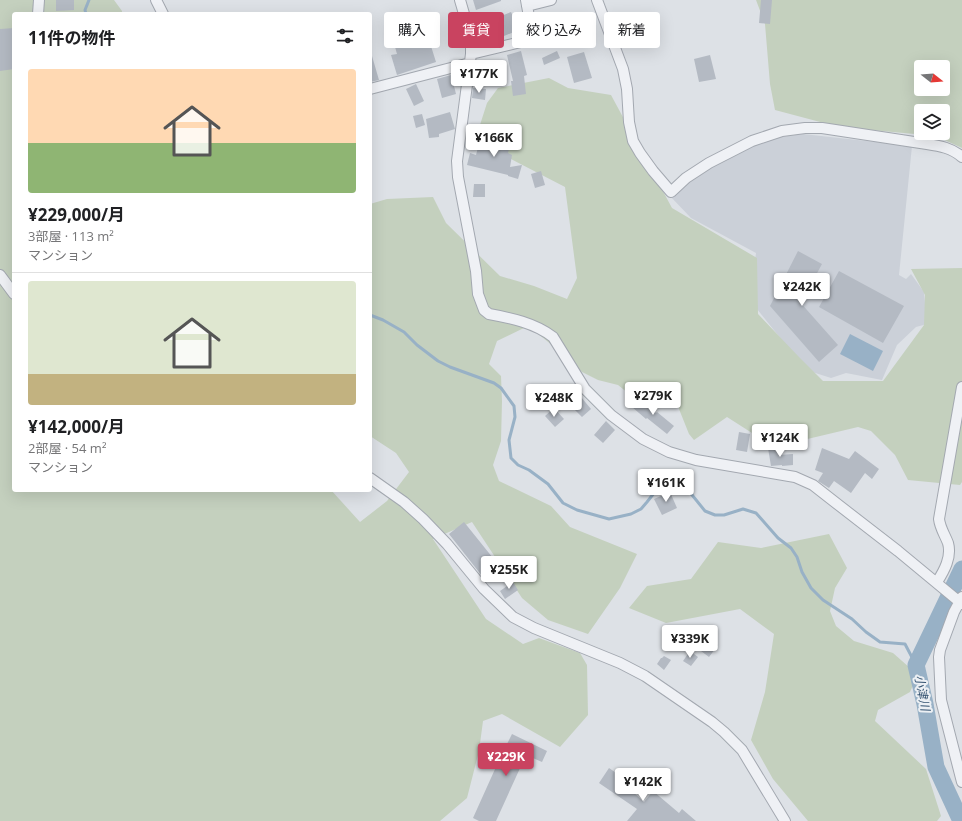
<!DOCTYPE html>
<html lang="ja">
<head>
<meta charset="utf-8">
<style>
	body { margin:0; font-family:"Open Sans","Noto Sans JP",sans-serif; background:#f6f6f6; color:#202124; height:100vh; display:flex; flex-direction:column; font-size:15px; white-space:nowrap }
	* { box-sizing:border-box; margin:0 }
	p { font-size:13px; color:#757577 }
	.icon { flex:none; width:22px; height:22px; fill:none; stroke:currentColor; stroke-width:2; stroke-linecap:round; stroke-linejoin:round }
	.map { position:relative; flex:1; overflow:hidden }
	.side { position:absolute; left:12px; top:12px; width:360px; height:480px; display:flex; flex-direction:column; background:#fff; border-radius:4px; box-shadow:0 4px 16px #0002 }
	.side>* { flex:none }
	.guide { position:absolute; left:384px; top:12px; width:380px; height:36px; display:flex; gap:8px }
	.needle { width:26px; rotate:107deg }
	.tools { position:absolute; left:914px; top:60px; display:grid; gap:8px }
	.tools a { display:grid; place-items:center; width:36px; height:36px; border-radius:4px; background:#fff; box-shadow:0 4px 16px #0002; font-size:20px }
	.price { position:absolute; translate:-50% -34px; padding:0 9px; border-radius:4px; background:#fff; color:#222; font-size:13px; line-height:26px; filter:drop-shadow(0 1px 2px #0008) }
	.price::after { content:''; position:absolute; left:50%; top:24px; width:12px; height:9px; margin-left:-6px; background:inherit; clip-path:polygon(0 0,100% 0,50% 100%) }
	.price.on { background:#c94360; color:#fff }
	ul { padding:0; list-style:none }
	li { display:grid; align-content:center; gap:8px; height:212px; padding:0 16px }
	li+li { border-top:1px solid #e0e0e0 }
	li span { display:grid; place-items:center; height:124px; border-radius:4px; color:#555 }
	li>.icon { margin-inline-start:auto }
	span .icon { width:72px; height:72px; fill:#fffc; stroke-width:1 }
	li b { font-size:17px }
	h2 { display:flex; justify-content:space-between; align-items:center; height:48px; padding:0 16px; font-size:17px }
	.chip { padding:0 14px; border-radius:4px; background:#fff; box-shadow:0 4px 16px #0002; font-size:14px; line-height:36px }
	.chip.on { background:#c94360; color:#fff }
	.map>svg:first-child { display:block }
	.built { fill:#cbd0d8 }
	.green { fill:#c4d0be; fill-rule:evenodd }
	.water { fill:#98b1c6 }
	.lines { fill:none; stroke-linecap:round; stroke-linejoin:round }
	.stream { stroke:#98b1c6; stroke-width:3 }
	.river { stroke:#98b1c6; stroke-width:17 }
	.building { fill:#b4bac3 }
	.minor-casing { stroke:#a3a8b0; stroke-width:12 }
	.minor { stroke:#eff1f5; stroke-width:10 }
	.labels { text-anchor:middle; stroke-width:4; stroke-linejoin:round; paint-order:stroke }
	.water-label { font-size:12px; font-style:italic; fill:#32516f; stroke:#ecf0f4 }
</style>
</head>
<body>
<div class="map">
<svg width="962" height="821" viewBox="0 0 962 821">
	<rect width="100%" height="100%" fill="#dde1e6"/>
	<path class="built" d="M803,134L912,146L899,275L906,279L911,274L924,292L927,324L916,327L897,345L882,380L846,373L831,378L806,370L757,309L752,287L756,253L691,218L670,196L688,181L758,140Z"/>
	<path class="green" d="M0,0H114L122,11V14H14V490H331L360,522L387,501L409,472L396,453L370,436V204L387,199L433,197L446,223L500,276L534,286L567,299L577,278L565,187L486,146L479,128L487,103L498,88L549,78L568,88L611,95L672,208L757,258L758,314L799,357L823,381H883L924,325L925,295L911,269L962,268V482L960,485L908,480L895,455L871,431L858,427L799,441L763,440L727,417L694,440L689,434L677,404L633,397L618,385L598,380L582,372L547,341L528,326L497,341L489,364L501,376L502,401L501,441L493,465L499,481L551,506L570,527L637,554L620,588L588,634L548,620L522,598L472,522L433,539L486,619L523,644L539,638L580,653L587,665L588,715L560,747L502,714L483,721L479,751L467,798L440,821H0Z
		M756,0H962V148L936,136L839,127L775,110L770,84L765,24ZM921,67H943V89H921ZM921,111H943V133H921Z
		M829,534L847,568L835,588L830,611L836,626L854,641L893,653L910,668L914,683L910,692L878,710L875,721L926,769L941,816L937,821H808L773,779L751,740L765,692L774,634L740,609L666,623L629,608L647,586L691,579L718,542L761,548Z"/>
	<path class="water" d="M850,334L883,351L873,371L840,354Z"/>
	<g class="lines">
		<path class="stream" d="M86,14L85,10L89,0
			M370,315L383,320L404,332L417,345L438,361L450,367L494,383L501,388L514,406L515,417L509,440L511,458L518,465L529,470L548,484L563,503L577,510L609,519L631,514L641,509L647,502L658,488L669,481H677L684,485L705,511L715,515H724L743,509L756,513L778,538L791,548L797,557L802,572L811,588L823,600L852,619L866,632L880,642L905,644L916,665"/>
		<path class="river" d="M961,821L936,767L925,704L916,665L962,569"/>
	</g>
	<path class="building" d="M56,0H74V10L56,11Z
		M473,0H501V1L476,10Z
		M761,0H772L770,24L759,23Z
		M511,12L519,30L504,36L496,18Z
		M405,24L413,48L430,43L436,62L397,75L391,55L397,54L390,29Z
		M14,28V69L0,71V29Z
		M491,35L492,42L479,45L477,37Z
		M521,51L527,75L524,76L526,94L513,96L511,81H513L507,55Z
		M557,51L560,58L544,65L542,58Z
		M584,52L592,78L574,83L567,57Z
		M710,55L716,79L699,82L694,59Z
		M370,56H372L379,80L370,82Z
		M451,75L454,85L453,86H454L456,94L442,98L437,79Z
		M416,84L424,101L414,106L406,89Z
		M473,88L486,89L485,100L472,98Z
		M450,112L455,129L439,134V137L429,138L426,119Z
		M422,114L425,125L416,128L413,116Z
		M481,136L510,144L508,153L512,155L510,167L522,165L518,179L508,176V175L467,165L470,153L476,155Z
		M541,171L545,185L535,188L531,174Z
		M474,184H485V197H473Z
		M798,251L822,264L803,299L791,292L838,345L819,362L770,306Z
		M839,271L904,306L883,343L819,307Z
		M581,397L591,409L582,417L571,406Z
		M639,398L656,413L657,412L674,426L667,434L647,418L646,419L632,407Z
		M554,408L564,419L555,427L545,416Z
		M606,421L615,430L603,443L594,435Z
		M739,432L750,434L747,452L736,450Z
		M776,447L778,455L793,454V465L782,466V465L771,466L768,448Z
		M822,448L849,459L855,451L879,469L872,479L865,473L851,493L834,481L829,488L818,481L823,473L815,470Z
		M670,492L677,508L662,515L654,499Z
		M464,522L501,568L486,581L449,534Z
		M513,582L518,590L505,599L500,591Z
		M711,639L718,645L709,657L701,651Z
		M690,651L698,657L691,666L683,661Z
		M664,656L671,660L664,670L657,664L661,658H662Z
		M512,734L547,751L542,762L526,755L496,821H479L473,818L500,758Z
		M609,768L635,786L632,791L644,802L653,791L679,813L682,809L696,821H627L637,809L599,783Z"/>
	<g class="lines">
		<g class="minor-casing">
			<path id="minor" d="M156,0L163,14
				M460,0L471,38V54L457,161L458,177L476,271L478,294L484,310L489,314C511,318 535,323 553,337L585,389L611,415L643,439L669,452L696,460L795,477L813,485L836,503L898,551L962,604
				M597,0L623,69L627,89L629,122L633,141L640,153L653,171L671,192L686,178L709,163L752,141L782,131L805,128H822L927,144C940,146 952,148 962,157
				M527,6L551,0
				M38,14L39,0
				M471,54L533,39L526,0
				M370,89L470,63
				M0,275L14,294
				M370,478L404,502L423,519L447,544L484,589L513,617L534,628L620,663L645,676L712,722L724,732L742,750L785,821
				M937,582C944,571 952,557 948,543C945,535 940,528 939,519L962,387
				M962,597L954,612L940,650L939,657L941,700L962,782"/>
		</g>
		<use href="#minor" class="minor"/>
	</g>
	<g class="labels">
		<g class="water-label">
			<text transform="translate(922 693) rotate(79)" y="4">小津川</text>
		</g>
	</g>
</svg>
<div class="tools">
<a><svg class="needle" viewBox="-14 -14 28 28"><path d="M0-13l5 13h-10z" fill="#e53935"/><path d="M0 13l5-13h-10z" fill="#757577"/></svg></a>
<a><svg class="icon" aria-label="layers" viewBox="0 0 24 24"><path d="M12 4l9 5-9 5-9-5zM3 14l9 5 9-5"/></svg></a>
</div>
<b class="price" style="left:479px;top:94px">¥177K</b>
<b class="price" style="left:494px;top:158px">¥166K</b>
<b class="price" style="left:802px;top:307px">¥242K</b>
<b class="price" style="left:653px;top:416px">¥279K</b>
<b class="price" style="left:554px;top:418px">¥248K</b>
<b class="price" style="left:780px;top:458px">¥124K</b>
<b class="price" style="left:666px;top:503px">¥161K</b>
<b class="price" style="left:509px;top:590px">¥255K</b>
<b class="price" style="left:690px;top:659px">¥339K</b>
<b class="price on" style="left:506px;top:777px">¥229K</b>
<b class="price" style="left:643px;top:802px">¥142K</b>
<div class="guide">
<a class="chip">購入</a>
<a class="chip on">賃貸</a>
<a class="chip">絞り込み</a>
<a class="chip">新着</a>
</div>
<section class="side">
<h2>11件の物件<svg class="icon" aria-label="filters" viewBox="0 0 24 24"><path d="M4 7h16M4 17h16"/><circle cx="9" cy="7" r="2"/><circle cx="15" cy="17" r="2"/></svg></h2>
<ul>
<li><span style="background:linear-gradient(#ffd9b3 60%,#8fb573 0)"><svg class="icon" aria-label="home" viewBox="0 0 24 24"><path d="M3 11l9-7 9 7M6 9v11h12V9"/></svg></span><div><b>¥229,000/月</b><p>3部屋 · 113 m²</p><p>マンション</p></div></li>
<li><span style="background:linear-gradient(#dfe7d0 75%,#c2b280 0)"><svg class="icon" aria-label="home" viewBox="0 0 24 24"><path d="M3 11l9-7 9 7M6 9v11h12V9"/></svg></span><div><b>¥142,000/月</b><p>2部屋 · 54 m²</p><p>マンション</p></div></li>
</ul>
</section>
</div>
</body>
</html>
